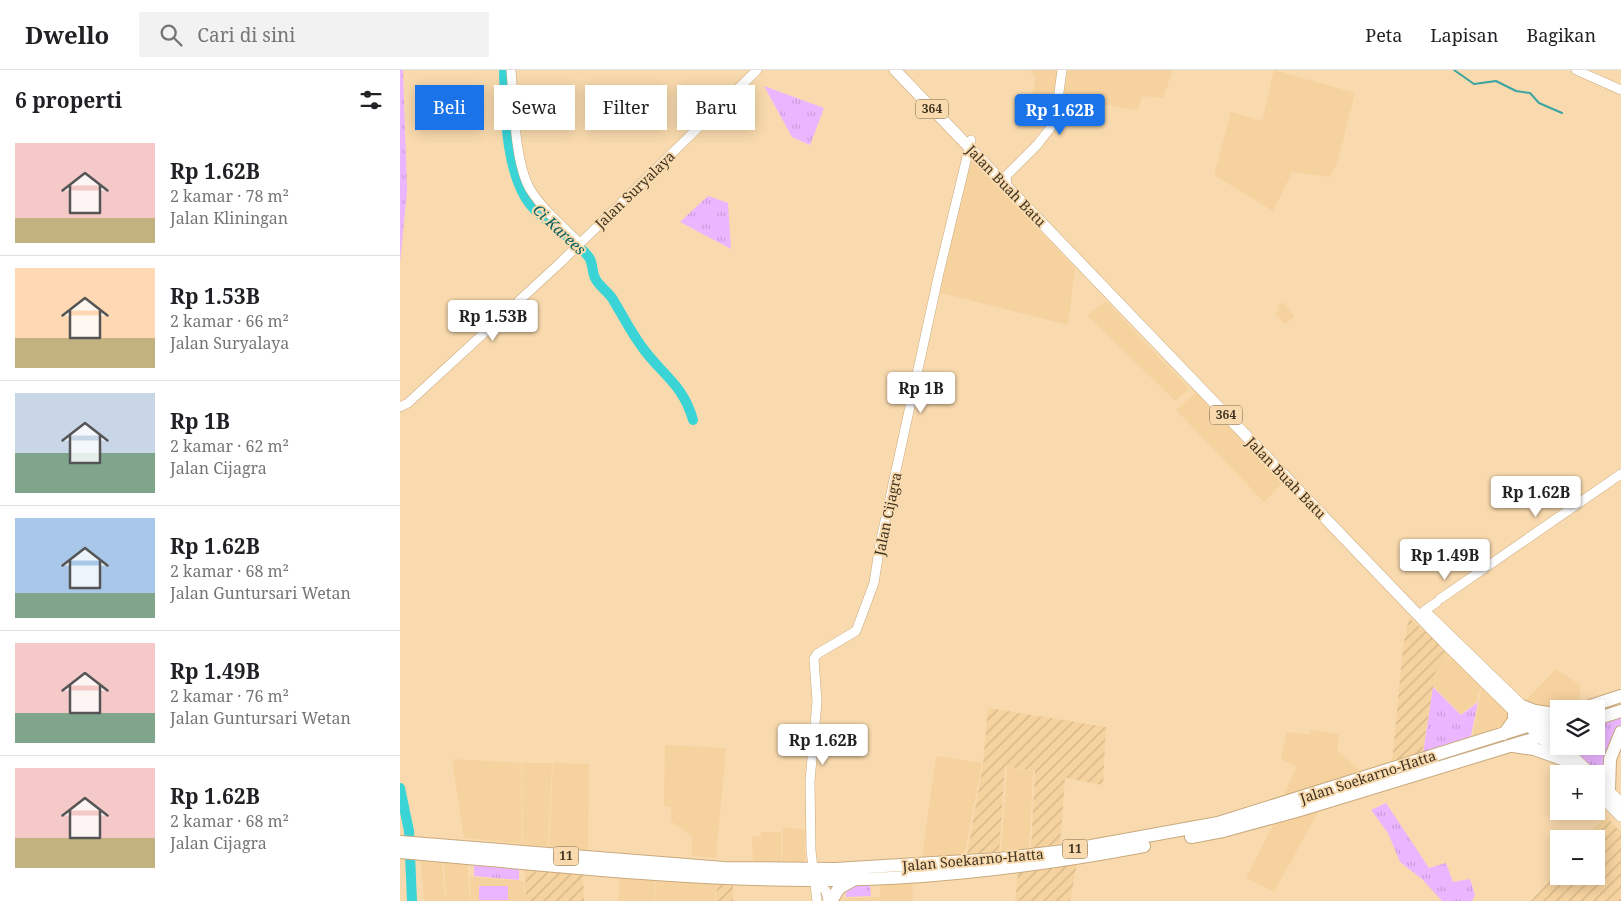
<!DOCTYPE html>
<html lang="id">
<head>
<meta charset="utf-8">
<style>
	body { margin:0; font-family:"Noto Serif",serif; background:#f2f2f2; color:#202124; height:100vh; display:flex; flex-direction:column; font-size:19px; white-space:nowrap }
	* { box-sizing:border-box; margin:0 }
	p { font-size:16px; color:#757577 }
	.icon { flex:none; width:28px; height:28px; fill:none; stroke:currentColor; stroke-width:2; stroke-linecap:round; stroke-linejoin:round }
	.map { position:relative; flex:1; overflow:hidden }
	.panel { display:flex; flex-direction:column; background:#fff; width:400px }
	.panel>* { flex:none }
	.guide { position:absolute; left:15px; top:15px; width:475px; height:45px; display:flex; gap:10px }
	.fabs { position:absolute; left:1150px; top:630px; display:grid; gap:10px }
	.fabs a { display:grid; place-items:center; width:55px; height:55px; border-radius:0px; background:#fff; box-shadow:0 2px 12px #0003; font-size:25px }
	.price { position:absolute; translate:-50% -42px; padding:0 11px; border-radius:5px; background:#fff; color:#222; font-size:16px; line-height:32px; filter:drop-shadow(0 1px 2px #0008) }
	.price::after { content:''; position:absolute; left:50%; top:30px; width:15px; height:11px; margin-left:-8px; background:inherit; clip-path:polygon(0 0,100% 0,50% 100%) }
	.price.on { background:#1a73e8; color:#fff }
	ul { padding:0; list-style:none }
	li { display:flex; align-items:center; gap:15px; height:125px; padding:0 15px }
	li+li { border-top:1px solid #e0e0e0 }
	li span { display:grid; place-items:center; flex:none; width:140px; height:100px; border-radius:0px; color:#555 }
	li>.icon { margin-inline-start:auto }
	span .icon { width:60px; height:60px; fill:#fffc; stroke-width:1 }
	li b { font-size:21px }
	h2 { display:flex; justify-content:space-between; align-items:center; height:60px; padding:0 15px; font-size:21px }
	.tag { padding:0 18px; border-radius:0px; background:#fff; box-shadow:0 2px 12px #0003; font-size:18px; line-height:45px }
	.tag.on { background:#1a73e8; color:#fff }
	header { display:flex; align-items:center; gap:30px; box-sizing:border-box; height:70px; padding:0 25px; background:#fff; border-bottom:1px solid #e0e0e0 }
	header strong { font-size:24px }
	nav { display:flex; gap:28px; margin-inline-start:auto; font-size:18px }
	.search { width:350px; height:45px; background:#f2f2f2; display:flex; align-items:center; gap:12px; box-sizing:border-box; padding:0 18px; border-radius:0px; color:#757577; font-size:19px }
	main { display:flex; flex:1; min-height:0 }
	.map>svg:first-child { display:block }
	.built { fill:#f5d29e }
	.industrial { fill:url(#industrial-furrows) }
	.grass { fill:url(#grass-tufts) }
	.pitch { fill:#ebb6ff }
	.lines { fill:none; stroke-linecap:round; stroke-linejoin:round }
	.stream { stroke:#3ca4a1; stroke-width:2 }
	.river { stroke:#3ad4d7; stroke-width:10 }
	.minor-casing { stroke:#c8aa7f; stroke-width:10 }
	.major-casing { stroke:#c8aa7f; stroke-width:12 }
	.highway-casing { stroke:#c8aa7f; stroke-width:14 }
	.minor { stroke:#fff; stroke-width:9 }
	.major { stroke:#fff; stroke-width:11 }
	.highway { stroke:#fff; stroke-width:12 }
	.labels { text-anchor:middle; stroke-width:4; stroke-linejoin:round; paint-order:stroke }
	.shield { fill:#f9daae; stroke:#78664c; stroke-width:1 }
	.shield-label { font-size:12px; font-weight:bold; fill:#403422 }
	.street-label { font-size:14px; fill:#403422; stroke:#f9daae }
	.water-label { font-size:15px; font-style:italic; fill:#055f61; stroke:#f9daae }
</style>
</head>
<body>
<header>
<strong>Dwello</strong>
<div class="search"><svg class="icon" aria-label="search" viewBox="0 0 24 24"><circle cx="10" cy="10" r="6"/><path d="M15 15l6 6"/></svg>Cari di sini</div>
<nav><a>Peta</a><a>Lapisan</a><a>Bagikan</a></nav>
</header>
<main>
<section class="panel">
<h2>6 properti<svg class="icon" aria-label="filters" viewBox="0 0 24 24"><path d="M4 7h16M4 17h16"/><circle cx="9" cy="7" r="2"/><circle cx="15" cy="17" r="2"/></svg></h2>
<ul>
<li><span style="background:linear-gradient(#f6c9c9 75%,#c2b280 0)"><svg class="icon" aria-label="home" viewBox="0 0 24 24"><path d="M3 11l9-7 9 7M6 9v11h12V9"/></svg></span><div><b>Rp 1.62B</b><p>2 kamar · 78 m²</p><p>Jalan Kliningan</p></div></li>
<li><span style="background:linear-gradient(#ffd9b3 70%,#c2b280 0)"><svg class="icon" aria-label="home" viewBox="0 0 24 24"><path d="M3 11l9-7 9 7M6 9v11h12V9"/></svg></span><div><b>Rp 1.53B</b><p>2 kamar · 66 m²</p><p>Jalan Suryalaya</p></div></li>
<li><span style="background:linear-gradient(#c9d6e8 60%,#7fa58c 0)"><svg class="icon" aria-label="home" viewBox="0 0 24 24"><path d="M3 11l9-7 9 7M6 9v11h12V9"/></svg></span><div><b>Rp 1B</b><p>2 kamar · 62 m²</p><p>Jalan Cijagra</p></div></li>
<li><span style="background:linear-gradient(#a9c7e8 75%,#7fa58c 0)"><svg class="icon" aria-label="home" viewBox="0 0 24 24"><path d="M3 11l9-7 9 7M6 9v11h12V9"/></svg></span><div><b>Rp 1.62B</b><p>2 kamar · 68 m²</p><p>Jalan Guntursari Wetan</p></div></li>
<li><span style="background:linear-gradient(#f6c9c9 70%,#7fa58c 0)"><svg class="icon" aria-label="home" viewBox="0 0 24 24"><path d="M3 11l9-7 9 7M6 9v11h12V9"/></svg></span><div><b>Rp 1.49B</b><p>2 kamar · 76 m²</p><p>Jalan Guntursari Wetan</p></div></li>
<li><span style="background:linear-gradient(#f6c9c9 70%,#c2b280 0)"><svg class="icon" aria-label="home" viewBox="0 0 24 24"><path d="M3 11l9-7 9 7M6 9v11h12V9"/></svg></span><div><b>Rp 1.62B</b><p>2 kamar · 68 m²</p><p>Jalan Cijagra</p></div></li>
</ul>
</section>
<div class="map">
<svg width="1221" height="831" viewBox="0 0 1221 831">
	<defs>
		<pattern id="industrial-furrows" width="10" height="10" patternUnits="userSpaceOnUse" patternTransform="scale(1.25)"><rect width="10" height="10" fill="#f5d29e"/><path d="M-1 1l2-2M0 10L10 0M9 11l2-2" fill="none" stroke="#d3b588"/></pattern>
		<pattern id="grass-tufts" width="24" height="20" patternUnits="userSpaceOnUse" patternTransform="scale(1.25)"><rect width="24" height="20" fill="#ebb6ff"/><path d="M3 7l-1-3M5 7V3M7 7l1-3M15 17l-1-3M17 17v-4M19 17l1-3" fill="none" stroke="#cb9dda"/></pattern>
	</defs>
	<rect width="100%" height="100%" fill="#f9daae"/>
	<path class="built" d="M632,0H659L655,30L632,26L636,6L630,3Z
		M668,0H773L763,28L743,26L737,40L704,34L699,53L660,51Z
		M874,0L955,23L938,90L930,107L892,102L873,141L814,105L831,42L862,51Z
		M570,88L675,198L668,255L538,222Z
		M706,231L789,319L775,331L687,245Z
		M883,232L895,246L885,254L875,243L879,240L877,237Z
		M796,322L882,413L864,432L776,340Z
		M1052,585L1081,615L1076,632L1061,644L1034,616L1037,601Z
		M1156,599L1180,615V632L1157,639L1141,637L1126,630Z
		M1082,617L1110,645L1105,657L1072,669Z
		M911,660L939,664L937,680L963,703L883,726L897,697L881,689L887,662L910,665Z
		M265,675L326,678L316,788L292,786V767L271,751V737L264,736Z
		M536,686L582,693L564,786L522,788Z
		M52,689L121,693L122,774L64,768Z
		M122,693H152L148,776L123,775Z
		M153,693L189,694L188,781L149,778Z
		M607,697L633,701L629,779L601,781Z
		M919,740L874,822L846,808L874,753Z
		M383,758L405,759V791L382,792Z
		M361,762H381V792L353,793L352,767L361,766Z
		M21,789L42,790L45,831H24Z
		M44,791L67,792L70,831H46Z
		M220,806L255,808L254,831H218Z
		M70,807L124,811L125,831H71Z
		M256,809L316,813L315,831H255Z
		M512,809L513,831H435V829L480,827V811Z"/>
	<path class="industrial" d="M1009,548L1051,584L1036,601L1022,684L992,693L1003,577Z
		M588,638L706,657L703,715L665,708L660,773L631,780L635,701L605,696L599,782L567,786L583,694Z
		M1205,746L1221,762V831H1131L1159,800V806H1196V769H1186Z
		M677,793L670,831H615L618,803Z
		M125,798L149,800L150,815V800L183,803L184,831H126Z
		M317,813L333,814V831H316Z"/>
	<path class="grass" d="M0,0H3L7,121L0,193Z
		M364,16L424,38L410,75L392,67Z
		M308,126L328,133L331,179L280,152Z
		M1033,617L1061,645L1078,632L1071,666L1023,684Z
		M1221,642V660L1207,720L1191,704L1172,676H1196V650Z
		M986,733L1029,798L1046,793L1053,812L1070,809L1075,825L1072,831H1042L1022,809L1000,792L988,763L971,740Z
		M74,793L119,798V810L74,806Z
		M470,814L471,826L446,827L445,815Z"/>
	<path class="pitch" d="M79,816H108V830H79Z"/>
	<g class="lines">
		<path class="stream" d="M1054,0L1074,14L1096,11L1116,21L1130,23L1139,33L1162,43"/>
		<path class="river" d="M104,0C105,39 105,109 134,139C147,153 182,175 190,189C193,195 192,202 195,208C198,215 207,221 212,228C222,244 230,261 242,277C262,305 283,314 293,350
			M0,718L9,761L12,831"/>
		<g class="minor-casing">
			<path id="minor" d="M111,0C114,32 114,91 130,119C143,140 162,156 180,173
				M1176,0L1221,20
				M607,118L606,106L637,75L655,52L662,0
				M0,337L8,333L160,193L357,0
				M1040,529L1221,404
				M1024,541L1037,532
				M415,810L426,821L428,831
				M417,831L411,781L410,711L417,632L414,589L417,584L456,561L474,513L480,474L539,203L571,70"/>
		</g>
		<g class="major-casing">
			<path id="major" d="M495,0L1044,572L1178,704
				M1026,543L1159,672
				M1164,678L1191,704
				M1196,709L1221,733
				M1196,721L1221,746"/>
		</g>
		<g class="highway-casing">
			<path id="highway" d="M1122,636L1135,641L1155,644
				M1181,639L1221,626
				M1196,649L1221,641
				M1104,664L1114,650V641
				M1113,676L1134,679L1162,689
				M1170,676V684
				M1209,721L1210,689L1221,662
				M791,767L823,761L900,740L1159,661
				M0,772L324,798L435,799L599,789L664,781L818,753L1159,646
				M0,782C142,794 283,811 425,810C532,809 639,796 744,776
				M431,831L439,818L453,810"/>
		</g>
		<use href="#minor" class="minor"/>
		<use href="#major" class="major"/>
		<use href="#highway" class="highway"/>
	</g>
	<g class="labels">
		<g class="shield">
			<rect x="516" y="29.5" width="32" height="19" rx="4"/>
			<rect x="810" y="335.5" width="32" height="19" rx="4"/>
			<rect x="662.5" y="769.5" width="25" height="19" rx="4"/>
			<rect x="153.5" y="776.5" width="25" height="19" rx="4"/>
		</g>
		<g class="shield-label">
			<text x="532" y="43">364</text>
			<text x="826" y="349">364</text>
			<text x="675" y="783">11</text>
			<text x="166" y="790">11</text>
		</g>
		<g class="street-label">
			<text transform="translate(606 116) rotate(46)" y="5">Jalan Buah Batu</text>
			<text transform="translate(235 120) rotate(-44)" y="5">Jalan Suryalaya</text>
			<text transform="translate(886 408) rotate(46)" y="5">Jalan Buah Batu</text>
			<text transform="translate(488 444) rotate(-78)" y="5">Jalan Cijagra</text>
			<text transform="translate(968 707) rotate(-18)" y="5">Jalan Soekarno-Hatta</text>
			<text transform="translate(573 790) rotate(-5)" y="5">Jalan Soekarno-Hatta</text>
		</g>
		<g class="water-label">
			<text transform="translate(159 160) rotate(43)" y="5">Ci Karees</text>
		</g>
	</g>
</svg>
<div class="fabs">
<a><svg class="icon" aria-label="layers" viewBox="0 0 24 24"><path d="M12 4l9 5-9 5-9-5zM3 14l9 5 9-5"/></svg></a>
<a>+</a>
<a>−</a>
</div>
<b class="price on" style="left:660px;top:66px">Rp 1.62B</b>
<b class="price" style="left:93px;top:272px">Rp 1.53B</b>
<b class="price" style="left:521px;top:344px">Rp 1B</b>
<b class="price" style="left:1136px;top:448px">Rp 1.62B</b>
<b class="price" style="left:1045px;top:511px">Rp 1.49B</b>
<b class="price" style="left:423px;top:696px">Rp 1.62B</b>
<div class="guide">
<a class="tag on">Beli</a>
<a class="tag">Sewa</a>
<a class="tag">Filter</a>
<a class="tag">Baru</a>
</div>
</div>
</main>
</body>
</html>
